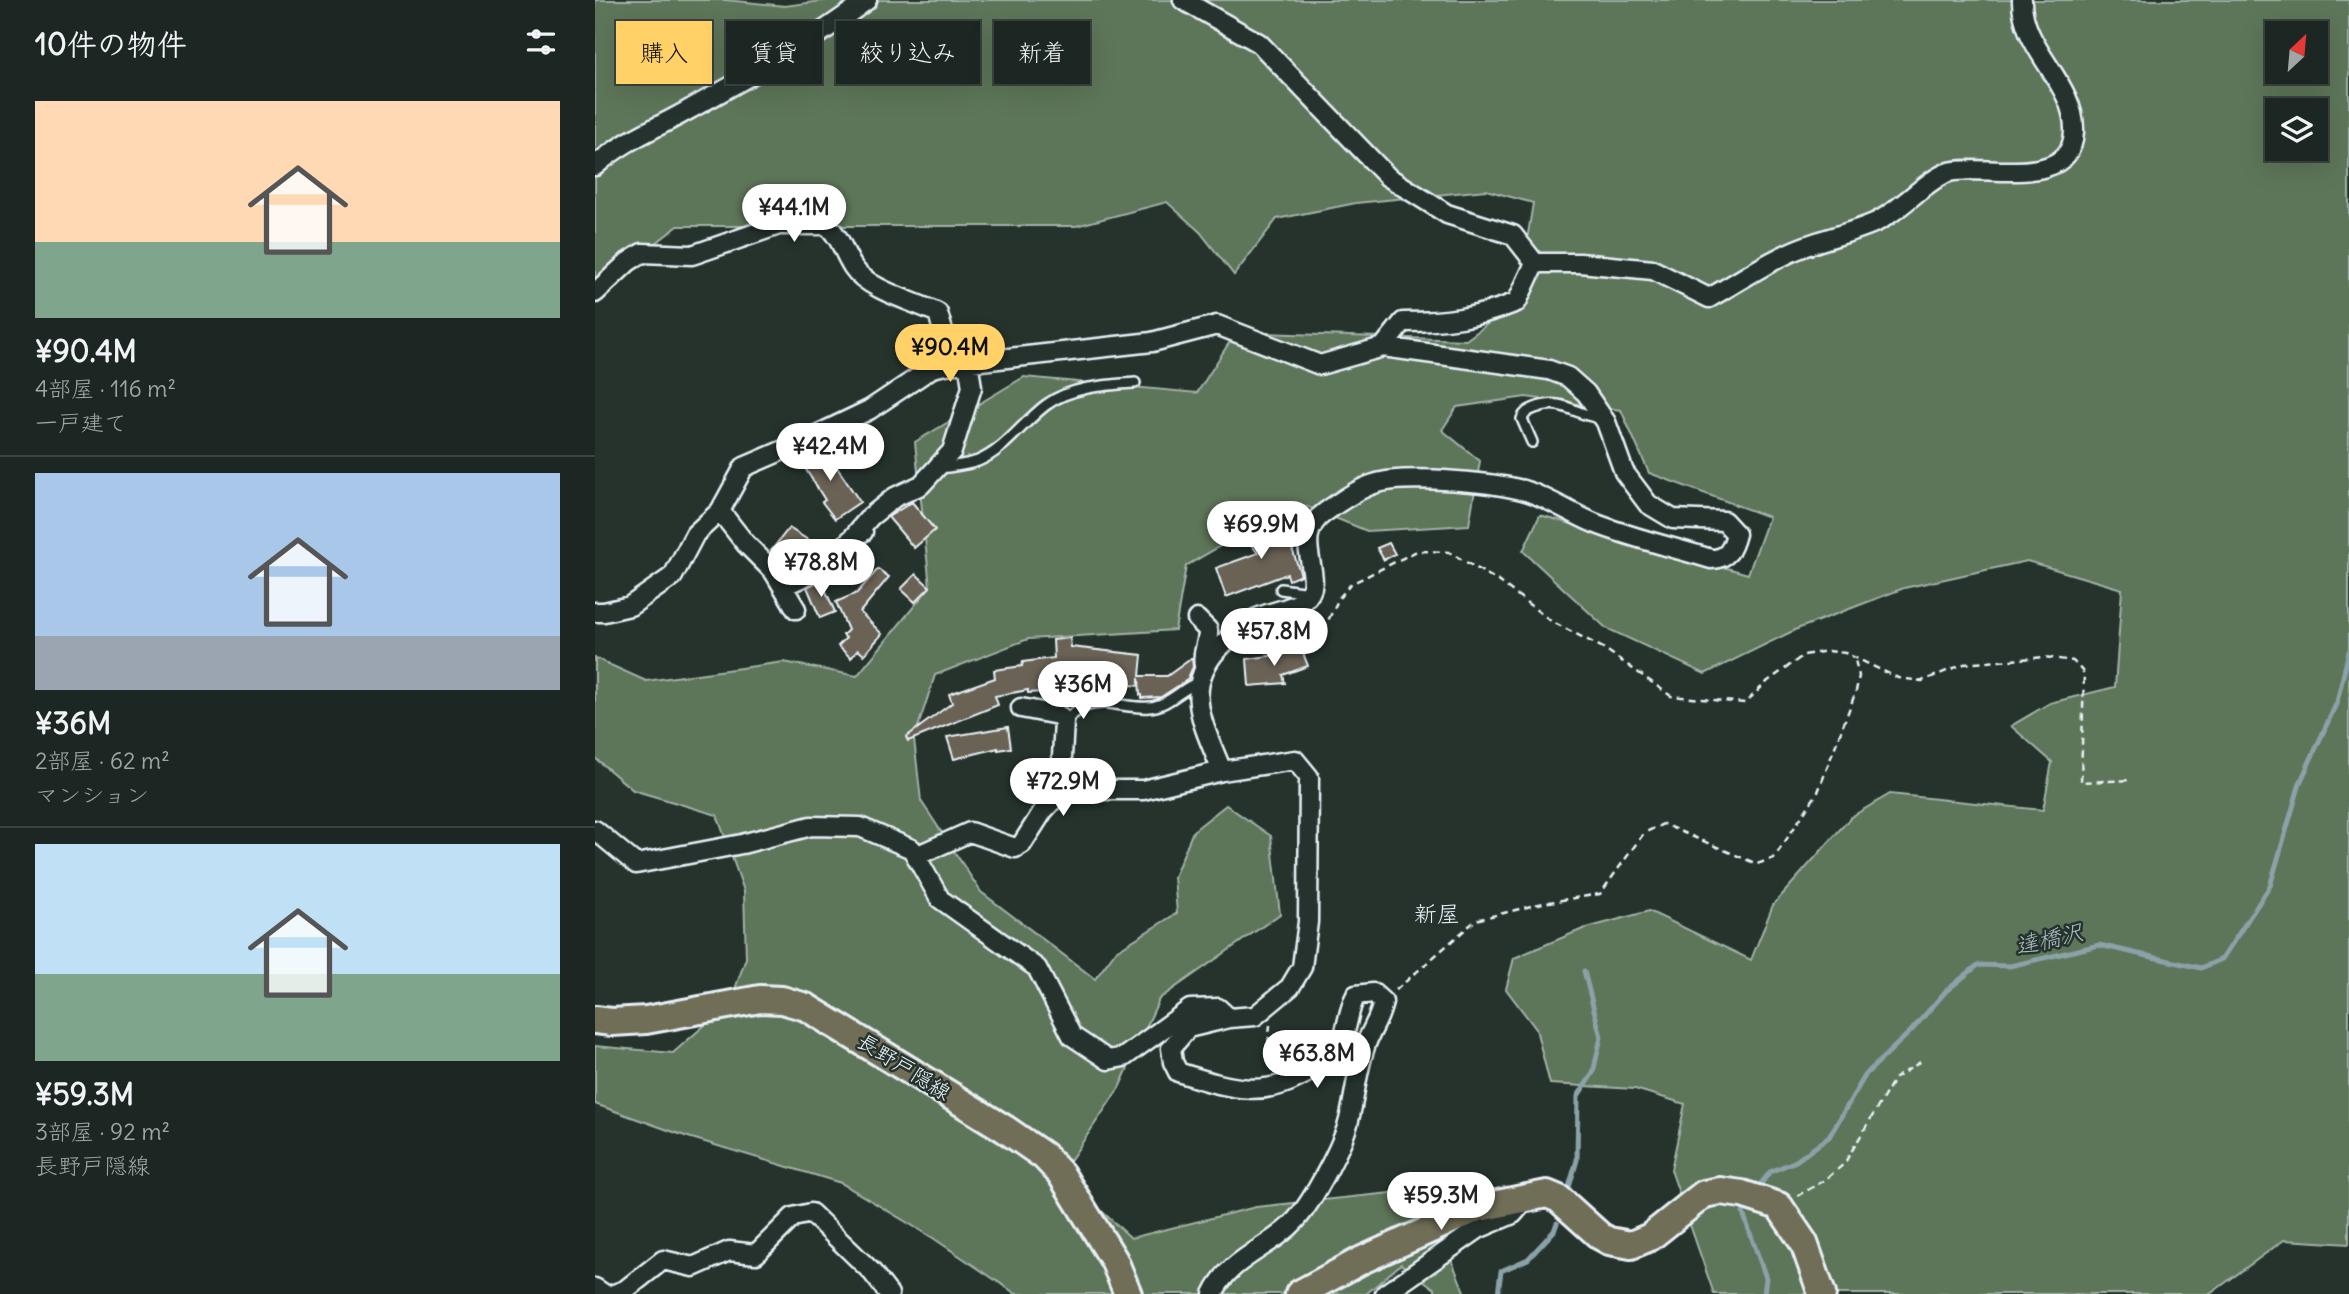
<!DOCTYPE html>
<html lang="ja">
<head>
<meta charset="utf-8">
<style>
	body { margin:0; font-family:Delius,"Klee One",sans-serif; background:#252e2a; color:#f1f3f6; height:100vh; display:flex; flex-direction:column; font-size:26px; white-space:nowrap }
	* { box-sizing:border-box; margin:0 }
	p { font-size:23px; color:#a0a5a5 }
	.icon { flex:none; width:38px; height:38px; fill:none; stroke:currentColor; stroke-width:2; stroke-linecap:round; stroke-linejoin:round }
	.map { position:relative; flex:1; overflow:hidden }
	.sheet { display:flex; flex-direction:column; background:#1c2622; width:595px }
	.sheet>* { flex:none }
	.guide { position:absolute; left:21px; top:21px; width:665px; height:63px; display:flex; gap:14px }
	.needle { width:46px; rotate:26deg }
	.buttons { position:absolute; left:1670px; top:21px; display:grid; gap:14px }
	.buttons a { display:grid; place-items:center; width:63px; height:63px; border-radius:0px; background:#1c2622; box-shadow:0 7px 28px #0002,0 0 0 2px #3a4340; font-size:35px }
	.price { position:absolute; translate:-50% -60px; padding:0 16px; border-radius:24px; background:#fff; color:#222; font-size:23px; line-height:46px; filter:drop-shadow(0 2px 4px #0008) }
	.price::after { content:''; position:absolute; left:50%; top:42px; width:21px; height:16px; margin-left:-10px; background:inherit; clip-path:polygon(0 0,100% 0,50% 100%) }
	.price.current { background:#ffd166; color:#111 }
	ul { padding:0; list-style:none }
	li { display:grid; align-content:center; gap:14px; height:371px; padding:0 35px }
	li+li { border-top:2px solid #3a4340 }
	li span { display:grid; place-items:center; height:217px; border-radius:0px; color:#555 }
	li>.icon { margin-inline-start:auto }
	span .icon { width:126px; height:126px; fill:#fffc; stroke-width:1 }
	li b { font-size:30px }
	h2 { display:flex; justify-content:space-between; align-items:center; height:84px; padding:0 35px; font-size:30px }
	.chip { padding:0 24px; border-radius:0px; background:#1c2622; box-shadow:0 7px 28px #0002,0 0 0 2px #3a4340; font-size:24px; line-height:63px }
	.chip.current { background:#ffd166; color:#111 }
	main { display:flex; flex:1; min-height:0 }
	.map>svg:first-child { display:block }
	.green { fill:#5d7458; stroke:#a2b2a8; stroke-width:2; fill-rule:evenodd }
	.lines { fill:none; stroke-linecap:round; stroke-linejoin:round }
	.stream { stroke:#8aa2a8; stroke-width:5 }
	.building { fill:#6b6254; stroke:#e8f1f8; stroke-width:2 }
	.service-casing { stroke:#e8f1f8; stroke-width:14 }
	.minor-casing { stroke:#e8f1f8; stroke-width:23 }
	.primary-casing { stroke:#e8f1f8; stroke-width:32 }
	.path { stroke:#e8f1f8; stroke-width:2.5; stroke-dasharray:7 5; stroke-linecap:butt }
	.service { stroke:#26332d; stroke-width:9 }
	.minor { stroke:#26332d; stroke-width:18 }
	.primary { stroke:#716e59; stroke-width:26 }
	.labels { text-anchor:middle; stroke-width:5; stroke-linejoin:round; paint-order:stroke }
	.street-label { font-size:21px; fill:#e8f1f8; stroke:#26332d }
	.neighbourhood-label { font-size:23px; fill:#e8f1f8; stroke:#26332d }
	.water-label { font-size:23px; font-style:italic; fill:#aabcc3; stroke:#26332d }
</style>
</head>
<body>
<main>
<section class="sheet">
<h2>10件の物件<svg class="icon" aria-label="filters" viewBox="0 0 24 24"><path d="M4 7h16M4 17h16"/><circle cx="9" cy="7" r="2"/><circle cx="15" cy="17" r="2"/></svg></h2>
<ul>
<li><span style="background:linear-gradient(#ffd9b3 65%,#7fa58c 0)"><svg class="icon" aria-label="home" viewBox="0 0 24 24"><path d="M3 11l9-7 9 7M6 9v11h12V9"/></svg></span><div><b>¥90.4M</b><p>4部屋 · 116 m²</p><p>一戸建て</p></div></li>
<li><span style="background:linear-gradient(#a9c7e8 75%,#9aa5b1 0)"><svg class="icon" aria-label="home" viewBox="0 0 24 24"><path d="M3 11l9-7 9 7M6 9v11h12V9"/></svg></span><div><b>¥36M</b><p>2部屋 · 62 m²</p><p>マンション</p></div></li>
<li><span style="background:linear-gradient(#bfe0f5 60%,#7fa58c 0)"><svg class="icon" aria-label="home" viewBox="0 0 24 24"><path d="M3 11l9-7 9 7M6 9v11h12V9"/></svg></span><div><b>¥59.3M</b><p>3部屋 · 92 m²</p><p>長野戸隠線</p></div></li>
</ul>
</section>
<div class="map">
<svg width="1754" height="1294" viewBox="0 0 1754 1294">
	<rect width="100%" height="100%" fill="#26332d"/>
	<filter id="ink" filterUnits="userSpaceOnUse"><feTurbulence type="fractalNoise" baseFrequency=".0143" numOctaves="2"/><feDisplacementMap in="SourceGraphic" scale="14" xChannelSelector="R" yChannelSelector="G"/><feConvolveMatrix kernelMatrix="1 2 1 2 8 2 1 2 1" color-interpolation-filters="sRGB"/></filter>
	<g filter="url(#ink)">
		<path class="green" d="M0,0H131L190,6L234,0H1754V1244L1689,1240L1615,1294H1119L1076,1170L1090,1104L1040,1089L955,1084L941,1029L911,989L919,958L988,929L1054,911L1156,960L1178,905L1256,817L1295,794L1448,810L1457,762L1416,726L1455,703L1520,687L1527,589L1432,561L1309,588L1202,629L1110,674L1011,628L928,551L945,515L1153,574L1174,517L1054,473L1026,410L931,397L862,407L847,430L885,461L874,525L772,531L701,502L591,566L580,630L433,639L340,675L319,739L326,801L386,892L500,979L521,951L582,913L579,877L598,831L631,805L676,836L685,914L564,999L524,1088L466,1174L536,1238L661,1207L805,1192L843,1226L870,1294H840V1289L806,1264L771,1294H421L338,1238L246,1183L90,1136L0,1104V1046L78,1053L135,1003L151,958L149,891L122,815L38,790L0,758V658L51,681L189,662L262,676L335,587L320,442L429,377L602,393L641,332L871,340L922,302L938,203L891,190L761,203L682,219L639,275L605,232L572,202L481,226H83L0,290ZM1682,33H1720V72H1682ZM1682,110H1720V149H1682Z"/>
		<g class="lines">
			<path class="stream" d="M1160,1191L1175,1172L1201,1161L1234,1137L1271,1074L1316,1031L1351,991L1383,965L1415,966L1504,945L1606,968L1627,959L1675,886L1705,783L1742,702L1754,651
				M972,1194L982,1160L983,1096L998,1073L1006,1037L989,971
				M1152,1205L1148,1213L1171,1278L1169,1294
				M903,1294L906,1271L933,1259L959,1231L962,1223"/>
		</g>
		<path class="building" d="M227,445L265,502L240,519L227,502L230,500L208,465L210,463L208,459Z
			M317,502L340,530L319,548L293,517Z
			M684,517L694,532L692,534L706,575L694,580L692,574L631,597L621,568L663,553L650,537L660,529L662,532Z
			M194,528L218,543L220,540L230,549L203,566L201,562L192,572L175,552Z
			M794,543L800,554L789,560L782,548Z
			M283,569L294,577L265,612L287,634L269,655L263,650L256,658L243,646L251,638L248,635L253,630L241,602L262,593Z
			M321,574L335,587L320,602L306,589Z
			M226,580L240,612L225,618L212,587Z
			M475,638L476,647L547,655L545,676H572L597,658L598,667L592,680L566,697L547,698V695H545L544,678V686L472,678L473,687L449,688V692L433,693V690L400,696L403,705L313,741L311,737L357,703L354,694L400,678L399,670L427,666L428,662L459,658L458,640Z
			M706,648L713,666L688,675L690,683L654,686L652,659L689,654Z
			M413,727L416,748L403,750V748L359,759L352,737Z"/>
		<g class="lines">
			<g class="service-casing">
				<path id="service" d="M937,442L927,419C930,412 933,411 940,408C970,397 979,416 1007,418
					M346,468C358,466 372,465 383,461C410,450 428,422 451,405C475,387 510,385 540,383
					M686,589L714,593
					M469,721C476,716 484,708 493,705C512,699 534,709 554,707C574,706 589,686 603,683"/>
			</g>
			<g class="minor-casing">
				<path id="minor" d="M588,0L664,43L793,177L852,214L918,235L940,263
					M0,166C32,138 61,129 97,108C157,75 218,41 272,0
					M940,263H985L1058,270L1114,298C1145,281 1176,259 1208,247C1231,238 1256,233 1279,223C1303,213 1332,179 1354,172C1387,163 1476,191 1479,132C1481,83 1426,49 1427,0
					M0,293L33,262L47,253L97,255L184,225H232C248,241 247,250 258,267C273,290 318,301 343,313L348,331L350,365
					M788,347L808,322C851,322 882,318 922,302L940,263
					M125,511L150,543L179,572L201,609
					M259,536L275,517L300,497L326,485L357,451L377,387L373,362
					M188,586C204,579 220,572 234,561C246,552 253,538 268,532
					M0,612H9L35,606L78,576L100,534L125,511L149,467L207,442L274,410L337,368L350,365L557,342L622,325L725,365L788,347L954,370L973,377L991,393L1011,422L1029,472L1053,504L1078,519L1129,521L1141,534C1137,549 1133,559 1116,559C1077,547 1037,538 999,523C978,514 958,501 937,493C909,482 808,474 779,484C762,489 743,503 729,513C692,540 735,579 709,600C696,610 675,611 660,619C646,627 634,638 623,649C586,689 610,728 627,771L700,760L714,777L713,922L707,967L695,987L660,1016L634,1018L593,1028L576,1048L578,1062L583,1072C636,1089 675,1102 723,1065C728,1061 736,1057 740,1051C754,1035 751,1013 761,995L778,993L788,1002C785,1019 775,1031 770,1047C762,1070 760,1096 754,1120C748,1145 718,1201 701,1220C676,1248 635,1257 618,1294
					M602,619L613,630C614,643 606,652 609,665
					M426,708L463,715L469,721L465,793
					M0,830L41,864L147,844L216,826L265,827L317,849L345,899L442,968L477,1036L513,1060L529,1057L595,1009L623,1008L634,1018
					M321,856L375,832L420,848L427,844L448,811L467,790H548L627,771
					M0,1288L9,1294
					M19,1294L30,1290L68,1260L98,1267L134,1251L161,1254L198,1217L216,1213L277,1272L294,1294
					M790,1294L883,1229L918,1214L930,1200"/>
			</g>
			<g class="primary-casing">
				<path id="primary" d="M0,1020L17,1022L51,1020L165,999L187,1000L211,1007L410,1129L449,1156L466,1174L519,1260L533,1294
					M704,1294L767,1260L883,1208L952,1194L964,1199L1005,1236L1014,1241L1036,1245L1055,1237L1109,1194L1125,1191L1147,1194L1184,1206L1209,1243L1227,1294"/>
			</g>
			<path class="path" d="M647,652L680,646L729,629L744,598L756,584L822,551L854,552L905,582L956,621L1010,649L1076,696L1150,703L1173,681L1209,655L1233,651L1250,653L1303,678L1327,681L1369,664L1450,657L1478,661L1489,673L1486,782L1537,780
				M801,990L881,920L948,903L1005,894L1049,833L1068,824L1162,864L1179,858L1223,792L1261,691L1264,676L1260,660L1257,658
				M675,1025L672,1055L679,1062L688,1064
				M1202,1196L1230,1180L1249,1164L1300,1078L1327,1061"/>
			<use href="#service" class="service"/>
			<use href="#minor" class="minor"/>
			<use href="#primary" class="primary"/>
		</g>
	</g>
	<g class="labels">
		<g class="street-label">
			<text transform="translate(309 1067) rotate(32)" y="7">長野戸隠線</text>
		</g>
		<g class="neighbourhood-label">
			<text x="842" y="922">新屋</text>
		</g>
		<g class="water-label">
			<text transform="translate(1454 939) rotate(-13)" y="8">達橋沢</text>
		</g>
	</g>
</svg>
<div class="buttons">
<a><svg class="needle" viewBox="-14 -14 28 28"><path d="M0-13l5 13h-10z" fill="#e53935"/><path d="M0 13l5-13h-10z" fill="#a0a5a5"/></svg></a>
<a><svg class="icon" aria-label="layers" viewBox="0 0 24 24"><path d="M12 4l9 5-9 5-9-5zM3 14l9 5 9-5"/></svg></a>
</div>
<b class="price" style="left:199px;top:244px">¥44.1M</b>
<b class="price current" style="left:355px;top:384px">¥90.4M</b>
<b class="price" style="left:235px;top:483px">¥42.4M</b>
<b class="price" style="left:666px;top:561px">¥69.9M</b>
<b class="price" style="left:226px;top:599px">¥78.8M</b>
<b class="price" style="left:679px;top:668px">¥57.8M</b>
<b class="price" style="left:488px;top:721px">¥36M</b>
<b class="price" style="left:468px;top:818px">¥72.9M</b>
<b class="price" style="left:722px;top:1090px">¥63.8M</b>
<b class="price" style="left:846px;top:1232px">¥59.3M</b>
<div class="guide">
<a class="chip current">購入</a>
<a class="chip">賃貸</a>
<a class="chip">絞り込み</a>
<a class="chip">新着</a>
</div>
</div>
</main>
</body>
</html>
